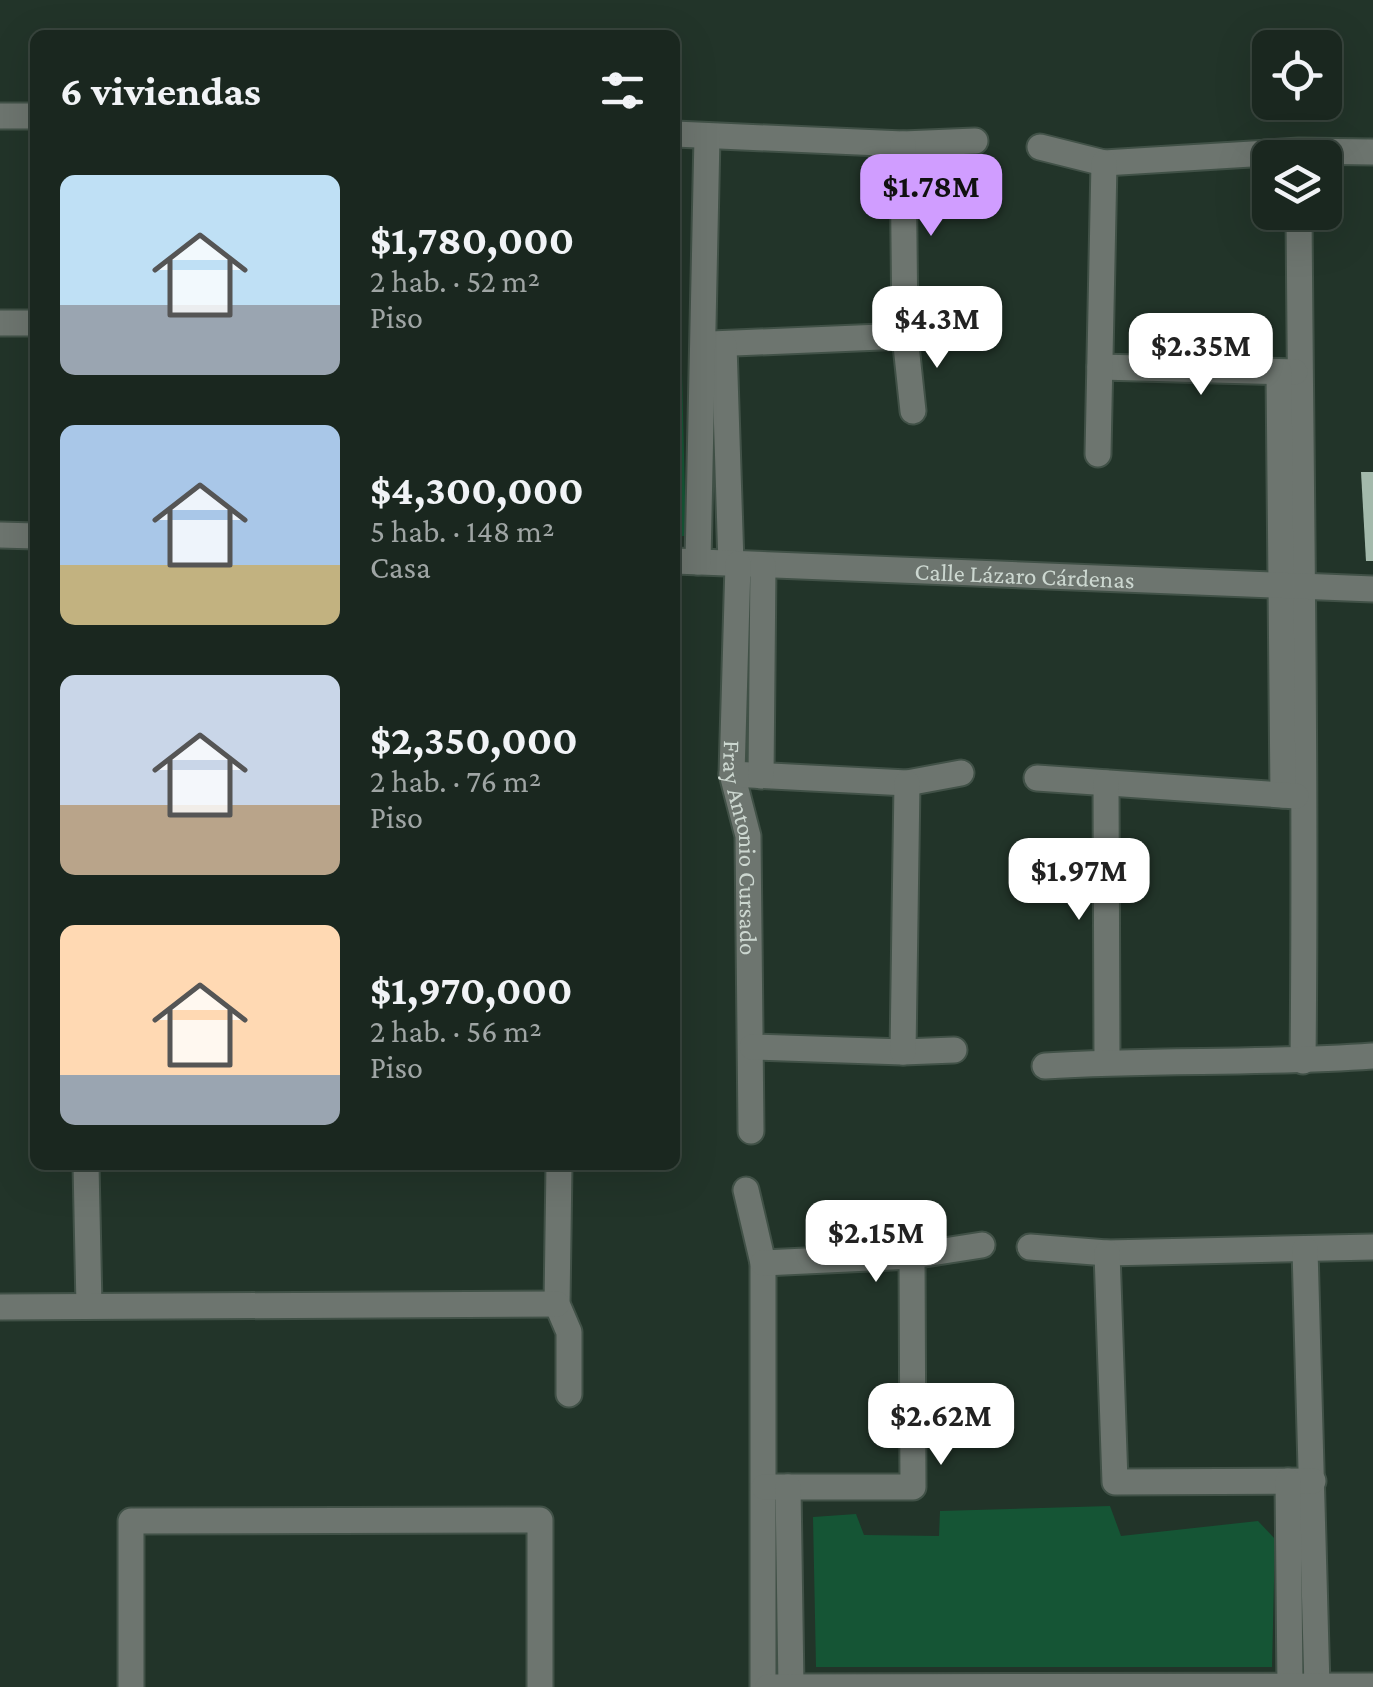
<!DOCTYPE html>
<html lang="es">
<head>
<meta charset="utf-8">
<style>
	body { margin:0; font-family:"Crimson Pro",serif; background:#27332c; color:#f1f3f6; height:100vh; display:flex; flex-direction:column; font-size:38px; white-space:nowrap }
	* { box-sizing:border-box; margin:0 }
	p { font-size:32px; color:#9fa5a4 }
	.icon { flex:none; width:55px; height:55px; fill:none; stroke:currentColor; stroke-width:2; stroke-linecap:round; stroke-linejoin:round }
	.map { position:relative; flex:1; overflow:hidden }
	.side { position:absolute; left:30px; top:30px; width:650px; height:1140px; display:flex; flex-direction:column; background:#1a271f; border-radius:15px; box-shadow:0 10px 40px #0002,0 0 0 2px #38443d }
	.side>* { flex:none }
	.controls { position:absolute; left:1252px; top:30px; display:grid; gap:20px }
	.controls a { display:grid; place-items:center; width:90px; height:90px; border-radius:15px; background:#1a271f; box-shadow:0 10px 40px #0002,0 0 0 2px #38443d; font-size:50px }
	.price { position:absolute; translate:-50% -85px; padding:0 22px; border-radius:20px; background:#fff; color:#222; font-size:32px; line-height:65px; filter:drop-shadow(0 2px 5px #0008) }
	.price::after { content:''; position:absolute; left:50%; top:60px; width:30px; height:22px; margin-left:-15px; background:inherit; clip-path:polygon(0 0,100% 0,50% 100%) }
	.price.current { background:#d09dff; color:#111 }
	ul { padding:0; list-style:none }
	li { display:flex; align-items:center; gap:30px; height:250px; padding:0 30px }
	li span { display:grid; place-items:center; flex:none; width:280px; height:200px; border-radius:15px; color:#555 }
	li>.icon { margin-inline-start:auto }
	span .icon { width:120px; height:120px; fill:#fffc; stroke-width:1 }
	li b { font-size:42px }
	h2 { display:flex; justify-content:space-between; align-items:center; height:120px; padding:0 30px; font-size:42px }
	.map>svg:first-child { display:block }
	.green { fill:#155535 }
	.building { fill:#a3b9ab }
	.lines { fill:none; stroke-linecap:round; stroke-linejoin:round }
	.minor-casing { stroke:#415147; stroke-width:29 }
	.minor { stroke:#6d756f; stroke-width:25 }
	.labels { text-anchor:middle; stroke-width:10; stroke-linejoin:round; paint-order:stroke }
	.street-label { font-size:25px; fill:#ccd7d0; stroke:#121a15 }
</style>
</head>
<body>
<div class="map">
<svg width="1373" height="1687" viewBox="0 0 1373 1687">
	<rect width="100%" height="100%" fill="#223429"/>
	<path class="green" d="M675,331H681L686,536H675Z
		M1110,1506L1121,1536L1258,1521L1275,1539L1272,1667H816L813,1517L856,1514L864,1535L939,1536L940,1511Z"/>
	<path class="building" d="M1361,472H1373V561H1366Z"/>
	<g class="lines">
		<g class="minor-casing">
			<g id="minor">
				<path d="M0,116H35"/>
				<path d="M675,134L903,144L975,141"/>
				<path d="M903,144L905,336L913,411"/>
				<path d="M1040,147L1104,163L1299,151L1373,152"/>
				<path d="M1299,212C1301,495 1306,778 1303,1061"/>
				<path d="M0,323H35"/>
				<path d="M711,344L905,336"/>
				<path d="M724,345L731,564"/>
				<path d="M1100,367L1295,372"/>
				<path d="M1279,372L1283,795"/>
				<path d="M1098,454L1104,163"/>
				<path d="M0,535L35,536"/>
				<path id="s1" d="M675,561L1373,589"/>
				<path d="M698,562L707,136"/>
				<path id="s2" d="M738,564L732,774L748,836L751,1131"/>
				<path d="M732,774L907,783L961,773"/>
				<path d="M761,776L763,565"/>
				<path d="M1037,778L1296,796"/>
				<path d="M1106,783L1107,1062"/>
				<path d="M752,1047L903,1052L954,1050"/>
				<path d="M903,1052L907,783"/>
				<path d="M1045,1066C1154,1059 1263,1064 1372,1056"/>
				<path d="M86,1165L89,1306"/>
				<path d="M559,1165L557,1304L569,1332V1394"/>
				<path d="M746,1190L763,1263V1687"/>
				<path d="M1030,1247L1107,1253L1373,1247"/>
				<path d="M1305,1249L1317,1687"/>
				<path d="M1107,1253L1115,1482L1313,1481"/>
				<path d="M763,1263L912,1256L982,1245"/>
				<path d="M1,1307L557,1304"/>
				<path d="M1288,1481L1290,1687"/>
				<path d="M764,1487H913L912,1256"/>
				<path d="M788,1487L791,1687"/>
				<path d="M131,1687V1521L540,1520V1687"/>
				<path d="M768,1687L1373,1686"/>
			</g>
		</g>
		<use href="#minor" class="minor"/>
	</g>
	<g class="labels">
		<g class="street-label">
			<text dy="9" stroke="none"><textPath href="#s1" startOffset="350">Calle Lázaro Cárdenas</textPath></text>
			<text dy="9" stroke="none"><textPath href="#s2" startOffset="285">Fray Antonio Cursado</textPath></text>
		</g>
	</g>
</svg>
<div class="controls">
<a><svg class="icon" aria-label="locate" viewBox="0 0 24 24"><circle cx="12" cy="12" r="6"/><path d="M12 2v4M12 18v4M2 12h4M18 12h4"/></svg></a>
<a><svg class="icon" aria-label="layers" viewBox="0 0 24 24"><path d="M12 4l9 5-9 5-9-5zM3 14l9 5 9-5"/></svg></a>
</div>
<b class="price current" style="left:931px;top:239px">$1.78M</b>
<b class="price" style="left:937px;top:371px">$4.3M</b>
<b class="price" style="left:1201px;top:398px">$2.35M</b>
<b class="price" style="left:1079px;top:923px">$1.97M</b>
<b class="price" style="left:876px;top:1285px">$2.15M</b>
<b class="price" style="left:941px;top:1468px">$2.62M</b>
<section class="side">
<h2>6 viviendas<svg class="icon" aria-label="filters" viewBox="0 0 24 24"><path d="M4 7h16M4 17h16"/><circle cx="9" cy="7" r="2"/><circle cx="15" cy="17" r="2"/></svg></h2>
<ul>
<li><span style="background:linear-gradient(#bfe0f5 65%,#9aa5b1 0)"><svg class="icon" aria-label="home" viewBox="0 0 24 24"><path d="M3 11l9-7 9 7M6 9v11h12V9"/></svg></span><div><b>$1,780,000</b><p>2 hab. · 52 m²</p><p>Piso</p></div></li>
<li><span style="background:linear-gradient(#a9c7e8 70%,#c2b280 0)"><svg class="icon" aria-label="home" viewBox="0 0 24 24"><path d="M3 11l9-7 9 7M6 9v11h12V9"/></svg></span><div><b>$4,300,000</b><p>5 hab. · 148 m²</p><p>Casa</p></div></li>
<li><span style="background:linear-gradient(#c9d6e8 65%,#b9a48a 0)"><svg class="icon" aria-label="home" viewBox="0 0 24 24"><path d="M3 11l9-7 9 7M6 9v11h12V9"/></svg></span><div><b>$2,350,000</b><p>2 hab. · 76 m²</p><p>Piso</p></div></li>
<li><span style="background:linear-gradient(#ffd9b3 75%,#9aa5b1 0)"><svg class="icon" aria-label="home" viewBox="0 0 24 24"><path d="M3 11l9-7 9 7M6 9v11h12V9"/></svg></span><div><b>$1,970,000</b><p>2 hab. · 56 m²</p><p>Piso</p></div></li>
</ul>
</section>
</div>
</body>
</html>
